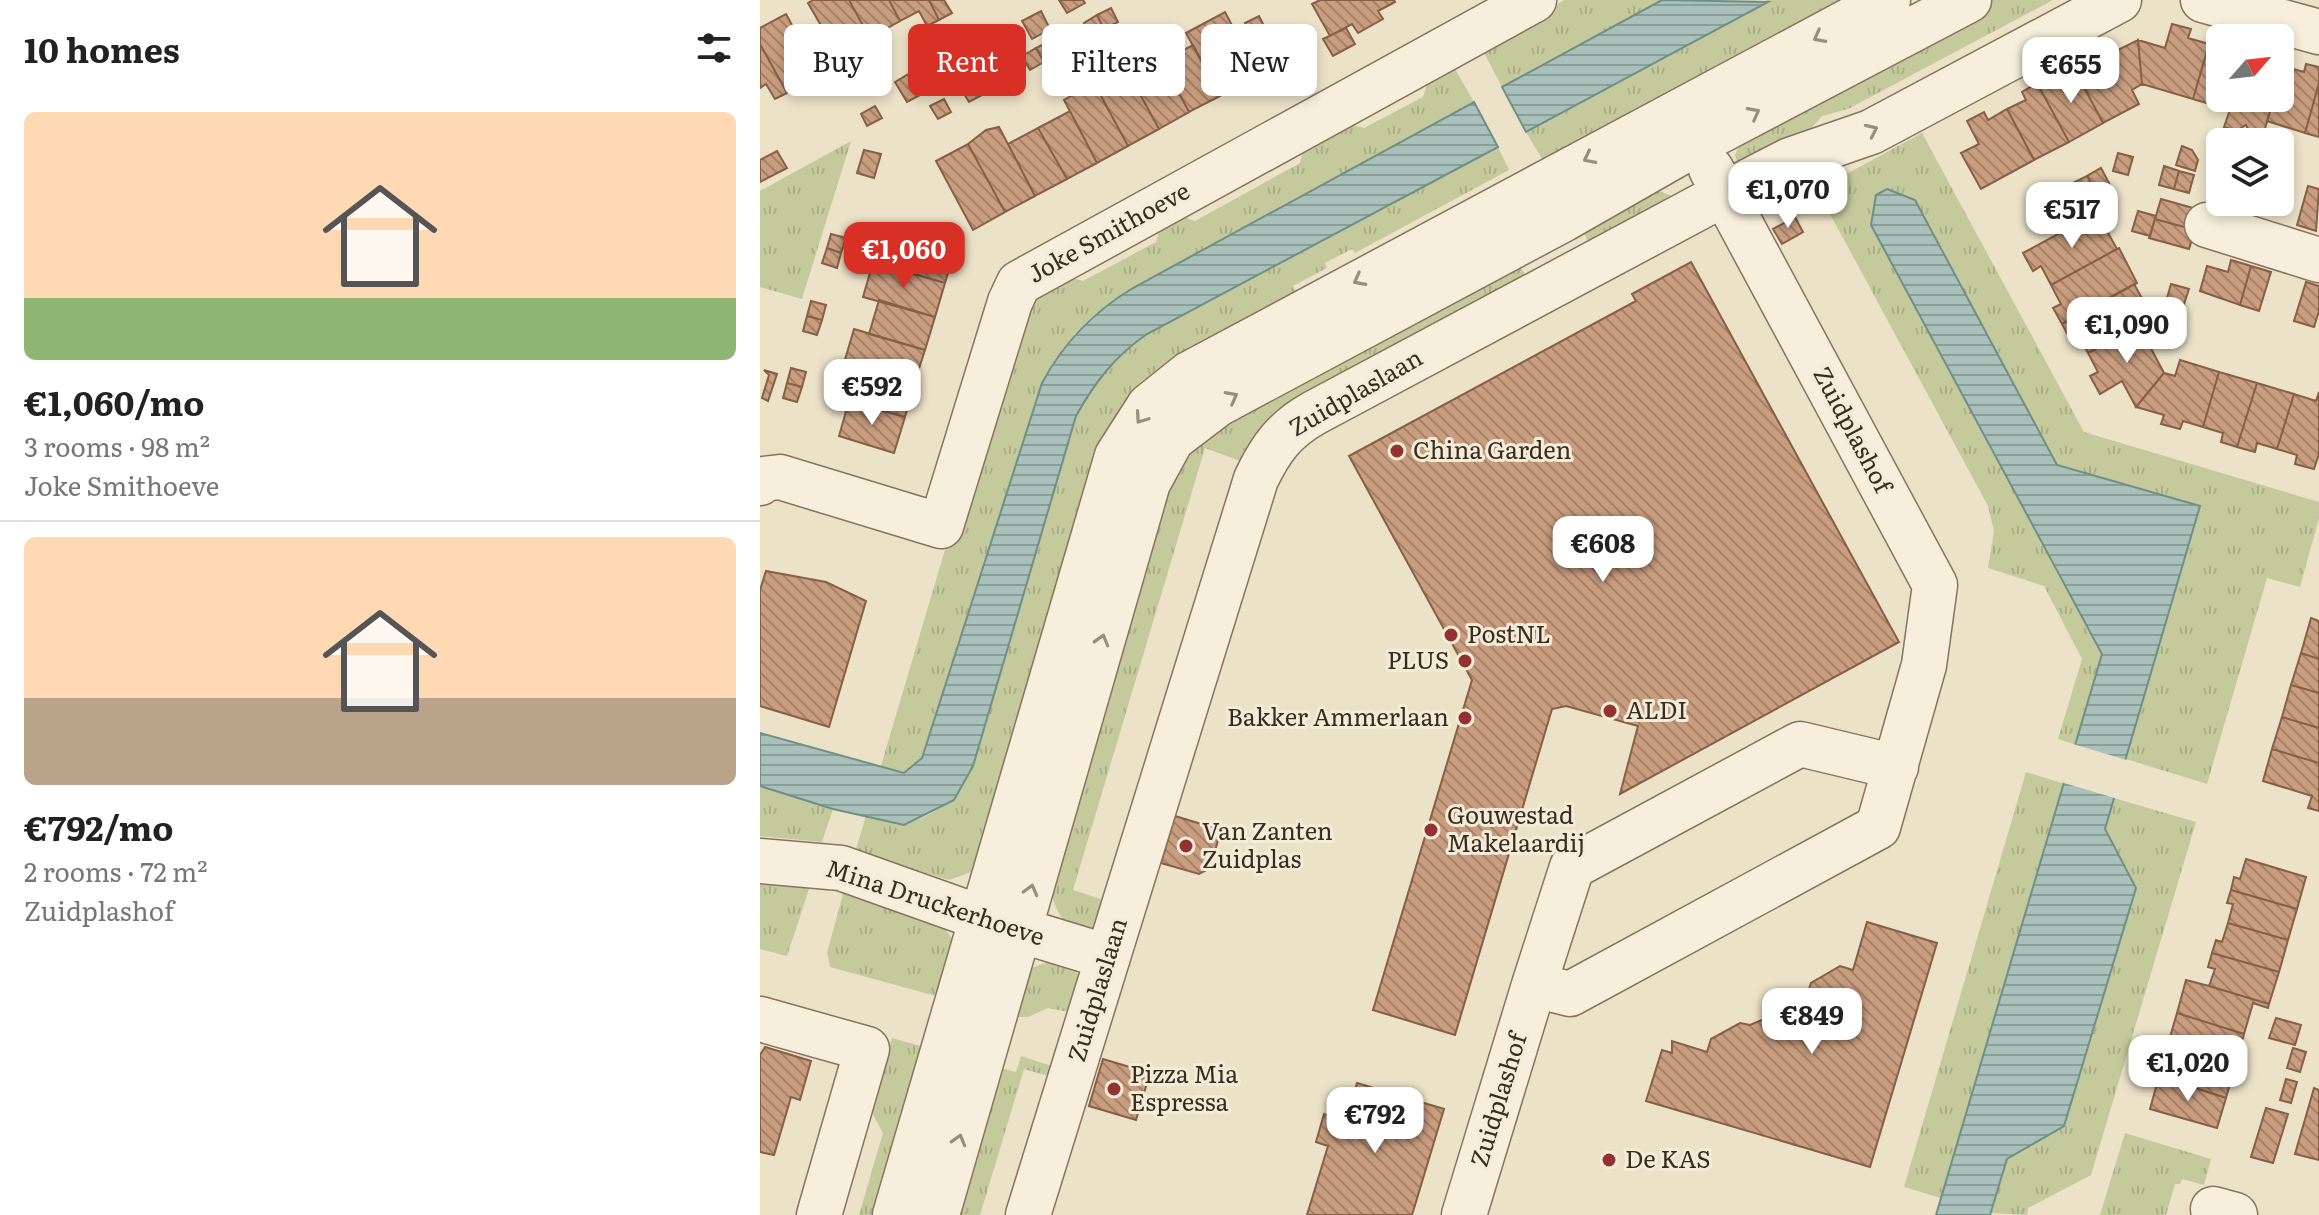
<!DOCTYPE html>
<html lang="en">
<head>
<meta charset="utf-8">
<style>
	body { margin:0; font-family:Literata,serif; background:#f2f2f2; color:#222; height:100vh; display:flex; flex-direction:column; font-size:30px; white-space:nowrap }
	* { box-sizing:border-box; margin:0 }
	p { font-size:26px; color:#767676 }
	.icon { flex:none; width:44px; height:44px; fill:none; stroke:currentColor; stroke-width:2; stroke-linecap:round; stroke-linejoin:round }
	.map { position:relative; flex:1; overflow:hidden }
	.drawer { display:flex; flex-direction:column; background:#fff; width:760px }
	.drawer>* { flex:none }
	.hud { position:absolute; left:24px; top:24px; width:760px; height:72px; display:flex; gap:16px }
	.needle { width:52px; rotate:62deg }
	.buttons { position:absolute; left:1446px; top:24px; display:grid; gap:16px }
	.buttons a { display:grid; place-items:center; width:88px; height:88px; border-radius:12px; background:#fff; box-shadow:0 4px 12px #0003; font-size:40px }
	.price { position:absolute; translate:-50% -68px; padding:0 18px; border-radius:16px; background:#fff; color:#222; font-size:26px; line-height:52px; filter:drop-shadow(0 2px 4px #0008) }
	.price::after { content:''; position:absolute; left:50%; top:48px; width:24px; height:18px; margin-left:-12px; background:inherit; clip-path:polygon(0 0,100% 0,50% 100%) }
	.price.active { background:#d93025; color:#fff }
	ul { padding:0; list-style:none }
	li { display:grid; align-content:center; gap:16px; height:424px; padding:0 24px }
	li+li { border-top:2px solid #e0e0e0 }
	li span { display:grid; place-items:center; height:248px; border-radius:12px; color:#555 }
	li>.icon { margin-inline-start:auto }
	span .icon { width:144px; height:144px; fill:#fffc; stroke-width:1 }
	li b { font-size:34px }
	h2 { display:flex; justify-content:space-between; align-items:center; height:96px; padding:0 24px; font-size:34px }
	.pill { padding:0 28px; border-radius:12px; background:#fff; box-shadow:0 4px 12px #0003; font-size:28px; line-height:72px }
	.pill.active { background:#d93025; color:#fff }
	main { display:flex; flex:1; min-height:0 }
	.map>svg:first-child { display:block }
	.grass { fill:url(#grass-tufts) }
	.water { fill:url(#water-rules); stroke:#6f8f87; stroke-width:2 }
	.pier { fill:#ece2c8 }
	.building { fill:url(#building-back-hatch); stroke:#865f45; stroke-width:2 }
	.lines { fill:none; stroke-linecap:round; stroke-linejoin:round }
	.minor-casing { stroke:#88745e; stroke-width:47 }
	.minor { stroke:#f7efdb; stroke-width:44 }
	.oneway { stroke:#988e7e }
	.poi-dot { fill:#943131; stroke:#f4ecd7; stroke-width:3 }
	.labels { text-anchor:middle; stroke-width:6; stroke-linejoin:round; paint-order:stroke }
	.street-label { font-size:24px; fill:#392c21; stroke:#f4ecd7 }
	.poi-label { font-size:24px; fill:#392c21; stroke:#f4ecd7; text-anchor:start }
</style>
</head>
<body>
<main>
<section class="drawer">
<h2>10 homes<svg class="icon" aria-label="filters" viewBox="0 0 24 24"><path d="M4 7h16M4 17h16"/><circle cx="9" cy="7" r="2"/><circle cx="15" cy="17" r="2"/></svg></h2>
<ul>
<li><span style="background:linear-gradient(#ffd9b3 75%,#8fb573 0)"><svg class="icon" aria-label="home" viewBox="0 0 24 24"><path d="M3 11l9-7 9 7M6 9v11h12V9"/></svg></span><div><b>€1,060/mo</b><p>3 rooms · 98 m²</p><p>Joke Smithoeve</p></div></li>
<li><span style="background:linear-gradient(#ffd9b3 65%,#b9a48a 0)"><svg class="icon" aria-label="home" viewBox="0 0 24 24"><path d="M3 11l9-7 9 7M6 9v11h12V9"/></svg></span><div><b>€792/mo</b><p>2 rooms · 72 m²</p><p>Zuidplashof</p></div></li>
</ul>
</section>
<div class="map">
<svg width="1559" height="1215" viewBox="0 0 1559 1215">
	<defs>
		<pattern id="grass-tufts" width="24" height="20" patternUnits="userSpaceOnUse" patternTransform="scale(2)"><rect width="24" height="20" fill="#c5ca9c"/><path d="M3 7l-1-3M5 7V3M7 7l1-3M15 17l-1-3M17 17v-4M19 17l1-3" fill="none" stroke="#aaae86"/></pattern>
		<pattern id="water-rules" width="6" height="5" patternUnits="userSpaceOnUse" patternTransform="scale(2)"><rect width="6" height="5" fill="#a9c1ba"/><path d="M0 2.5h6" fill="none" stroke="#8b9d97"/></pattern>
		<pattern id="building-back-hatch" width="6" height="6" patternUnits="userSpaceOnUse" patternTransform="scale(2)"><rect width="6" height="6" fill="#c99e80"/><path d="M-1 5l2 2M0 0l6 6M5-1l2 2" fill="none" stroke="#a48168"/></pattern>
	</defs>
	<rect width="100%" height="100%" fill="#ece2c8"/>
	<path class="grass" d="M804,0H902L742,87L723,51Z
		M1007,0H1093L785,164L766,132Z
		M1231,0H1293L1088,109L1062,116L1047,133L979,167L975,155L980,143Z
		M692,64L714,102L373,288L333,316L315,334L282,383L162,758L144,773L120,769L187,543L276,291L301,275L323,281L396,242L402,221L415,214L435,221L540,163L544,145L585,123L604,128L663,97L669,77Z
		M1162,133L1324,432L1559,502V518L1540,587L1507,578L1447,784L1366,759L1439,507L1297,465L1155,201L1116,195L1111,226L1342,654L1317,745L1298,739L1322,659L1284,586L1228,568L1234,531L1228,506L1057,190Z
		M91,141L42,299L0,287V191Z
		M738,147L749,170L595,253L592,249L565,263L567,268L533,286L539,299L440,352L214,871L189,880L95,852L106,816L144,825C179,812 198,801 213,766L316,416L333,384L363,351L387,334Z
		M885,186L917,198L831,246L817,222Z
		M760,265L768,281L488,464L445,448L313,890L347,901L333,928C308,938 296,912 291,892L405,486L433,442Z
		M1266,772L1305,784L1181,1198L1144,1187Z
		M0,786L73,809L62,842L0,836Z
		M1354,798L1436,822L1331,1175L1268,1208L1267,1215L1231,1213L1247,1159L1304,1126L1376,888L1345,829Z
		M0,874L52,880L27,956L0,949Z
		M84,890C114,900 192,912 195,949C197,964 187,984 183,998L70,967L67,953Z
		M292,961L310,965L320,977L314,1013L288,1008L268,1017H248L271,968Z
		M132,1038L171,1049L121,1215H99L123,1133L111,1111Z
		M261,1056L298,1068L295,1078L264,1069L220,1215H189L233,1066L256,1072Z
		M1365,1133L1451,1159L1444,1185L1422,1179L1420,1184H1415L1406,1215H1340Z"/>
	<path class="water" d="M902,0L1008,2L766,132L742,87Z
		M714,102L738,147L387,334C355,356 335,382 316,416L213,766L194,800L144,825L73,809L0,786V733L144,773L162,758L282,383C304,342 333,312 373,288Z
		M1127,189L1155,200L1297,465L1440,506L1345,829L1376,888L1304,1126L1247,1159L1230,1215H1176L1342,654L1111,225L1116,195Z"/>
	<path class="pier" d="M1313,744L1370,761L1358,799L1301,782Z"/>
	<path class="building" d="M53,0H89L118,53L106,59L98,44L78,55L48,3Z
		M89,0H129L140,21L122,31L130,47L118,53Z
		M129,0H169L179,20L167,26L159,11L140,21Z
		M169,0H184L192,13L179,20Z
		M299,0H323L325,3L307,13Z
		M560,0H634L635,2L618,11L623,19L598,33L592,24L570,36L552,4Z
		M351,8L358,22L344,29L337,15Z
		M281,11L290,29L272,39L262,21Z
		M465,12L488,56L482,59L493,78L460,96L426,33Z
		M26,14L51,60L30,71L39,87L27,93L0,44V28Z
		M337,15L344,29L332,36L324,23Z
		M499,16L506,30L492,37L485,23Z
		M1412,24L1431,29L1428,38L1449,44L1433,99L1382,84L1378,40L1405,48Z
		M515,25L532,57L510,69L492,37Z
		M586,28L595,44L573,56L563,39Z
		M246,33L253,46L238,55L231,41Z
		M1378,40L1382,84L1372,90L1379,104L1343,123L1316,72L1334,63L1330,55L1347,46L1352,53Z
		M290,41L297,55L284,62L276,48Z
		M211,42L220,57L207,65L198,49Z
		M0,44L27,93L15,99L6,84L0,88Z
		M1449,44L1460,47V98H1474L1470,110L1433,99Z
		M433,45L460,96L429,112L402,61Z
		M276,48L284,62L270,70L262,56Z
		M402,61L429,112L399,129L371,78Z
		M1546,64L1559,67V83L1545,133L1507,121L1514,98H1520L1523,66L1544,72Z
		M152,72L164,93L147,102L135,82Z
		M1316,72L1343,123L1309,142L1277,83L1293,75L1297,83Z
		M228,74L235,88L222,95L215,82Z
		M371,78L399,129L368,146L340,94Z
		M215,82L222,95L209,102L201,89Z
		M334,83L368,146L337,163L304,100Z
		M1277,83L1309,142L1274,160L1247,109L1266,100L1262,92Z
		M1559,83V137L1545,133Z
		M1474,98H1514L1502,139L1491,135L1486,125L1476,131L1464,127Z
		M184,99L191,112L178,119L170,106Z
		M115,106L122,118L107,126L101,114Z
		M1247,109L1274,160L1221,189L1201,153L1219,144L1207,121L1224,112L1228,120Z
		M310,111L337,163L307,179L278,128Z
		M239,127L275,196L245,212L208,144L226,130Z
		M278,128L307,179L275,196L248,144Z
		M208,144L245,212L213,230L176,161Z
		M1422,146L1432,150L1438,160L1435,171L1416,165Z
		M104,150L121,154L114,178L97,173Z
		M17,151L27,168L0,182V160Z
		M1358,153L1373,157L1368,175L1353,171Z
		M1404,166L1419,171L1414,189L1399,185Z
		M1341,168L1350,185L1336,192L1327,176Z
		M1419,171L1434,175L1429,193L1414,189Z
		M1327,176L1336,192L1323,199L1313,183Z
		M1548,186L1559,189L1556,231L1537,225Z
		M1401,199L1440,210L1435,230L1395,219Z
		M1484,202H1505L1502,215L1481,209Z
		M1378,211L1396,216L1390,236L1372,231Z
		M1337,213L1357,249L1291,285L1281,266L1273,271L1263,253Z
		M1035,217L1043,232L1022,244L1013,229Z
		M1395,219L1435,230L1429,249L1389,238Z
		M139,231L195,248L185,283L129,267Z
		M71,234L86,238L81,253L67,248Z
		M67,248L81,253L77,268L62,263Z
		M1359,248L1377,283L1302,324L1293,308L1301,304L1291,285Z
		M1471,260L1491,266L1480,305L1440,291L1447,266L1468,272Z
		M113,262L185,283L175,317L103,297Z
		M931,262L1139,642L860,794L878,726L806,706L792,709L695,1035L613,1010L712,680L589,456L876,301L872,294Z
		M1491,266L1511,272L1499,311L1480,305Z
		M1546,282L1559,286V311L1554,327L1534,321Z
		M1374,284L1393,318L1328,353L1318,335L1310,339L1302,324Z
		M1411,284L1429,289L1424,304L1407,298Z
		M1407,298L1424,304L1420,319L1402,313Z
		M119,300L175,317L165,350L109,334Z
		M51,301L66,305L62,320L47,316Z
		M47,316L62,320L57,335L43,331Z
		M1379,326L1404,373L1376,407L1362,381L1340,394L1330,376L1338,372L1328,353Z
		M94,329L165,350L154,384L84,363Z
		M1420,360L1459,372L1443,427L1423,421L1420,429L1401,424L1404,415L1376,407L1404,373L1415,376Z
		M99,367L154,384L145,417L89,401Z
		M31,368L46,372L42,387L27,383Z
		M4,370L17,374L8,401L2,398L9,375Z
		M1459,372L1497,383L1477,447L1461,442L1463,433L1443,427Z
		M27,383L42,387L37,402L23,398Z
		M1497,383L1534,394L1517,449L1497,443L1495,452L1477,447Z
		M1559,392V454L1554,469L1535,464L1537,455L1517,449L1534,394L1556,401Z
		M89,401L145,417L134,453L79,436Z
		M6,571L66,582L106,601L69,727L0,706V590Z
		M1551,618L1559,621V659L1541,653Z
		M1541,653L1559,659V693L1531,685Z
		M1531,685L1559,693V728L1522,717Z
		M1522,717L1559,728V763L1512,749Z
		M1512,749L1559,763V811L1548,808L1552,796L1503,781Z
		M415,816L461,830L450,868L439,874L401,863Z
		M1486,859L1546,877L1537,909L1471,890L1474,877L1480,879Z
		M1471,890L1537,909L1528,940L1468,923L1473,904L1467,903Z
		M1107,922L1177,943L1110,1167L886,1101L902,1050L912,1053V1041L947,1052L951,1039L980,1023L990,1025L1045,1002L1051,983L1080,966L1093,970Z
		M1468,923L1528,940L1519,972L1452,953L1456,940L1462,942Z
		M1452,953L1519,972L1509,1004L1449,986L1455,969L1448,967Z
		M1426,980L1449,986L1509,1004L1508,1008L1493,1003L1484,1034L1417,1013Z
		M1417,1013L1484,1034L1475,1066L1408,1044Z
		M1516,1018L1541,1025L1535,1045L1509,1038Z
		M1408,1044L1475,1066L1466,1098L1399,1076Z
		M5,1047L51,1061L40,1100L31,1097L14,1155L0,1152V1055Z
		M1533,1048L1546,1052L1540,1072L1527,1068Z
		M343,1059L380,1070L387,1083L376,1120L329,1106Z
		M1399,1076L1466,1098L1457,1128L1390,1109Z
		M1526,1079L1537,1082L1531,1103L1520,1100Z
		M597,1083L684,1109L652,1215H547L568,1146L556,1142L564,1114L586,1121Z
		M1554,1088L1559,1090V1160L1535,1154Z
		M1506,1108L1528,1114L1513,1163L1491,1157Z"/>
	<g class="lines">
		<g class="minor-casing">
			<path id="minor" d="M1443,0L1559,32
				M1447,225L1559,260
				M0,483L3,479L20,477L181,526L250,302L259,283L774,0
				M0,861L81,868L230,921L348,957
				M774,985L812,867L1040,744L1136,767
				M0,1019L107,1049L59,1215
				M1453,1209L1475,1215
				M135,1215L357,456L389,406L429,374L1128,0
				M177,1215L388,483L412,439L458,404L804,219L937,143L1209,0
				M268,1215L496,479C511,448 524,430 554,413L964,194L1030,160L1111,132L1359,0
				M704,1215L774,985L810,994L1118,827L1164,665L1175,585L951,169"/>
		</g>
		<use href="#minor" class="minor"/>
	</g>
	<defs><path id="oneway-chevron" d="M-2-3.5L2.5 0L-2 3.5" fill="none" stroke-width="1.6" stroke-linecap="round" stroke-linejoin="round" transform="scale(2)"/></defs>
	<g class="oneway">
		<use href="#oneway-chevron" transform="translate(1059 37) rotate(152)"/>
		<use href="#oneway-chevron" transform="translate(994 113) rotate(-28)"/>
		<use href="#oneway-chevron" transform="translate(1112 130) rotate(-25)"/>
		<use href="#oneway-chevron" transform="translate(829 158) rotate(153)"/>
		<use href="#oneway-chevron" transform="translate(599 280) rotate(152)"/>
		<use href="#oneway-chevron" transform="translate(472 397) rotate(-28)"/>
		<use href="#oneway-chevron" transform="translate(381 418) rotate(125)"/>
		<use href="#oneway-chevron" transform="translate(342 640) rotate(-74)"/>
		<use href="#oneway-chevron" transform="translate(271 890) rotate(-75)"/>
		<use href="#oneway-chevron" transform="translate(199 1140) rotate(-74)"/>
	</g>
	<g class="poi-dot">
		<circle cx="637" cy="451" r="8"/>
		<circle cx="691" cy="635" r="8"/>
		<circle cx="705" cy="661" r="8"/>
		<circle cx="850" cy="711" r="8"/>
		<circle cx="705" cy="718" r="8"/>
		<circle cx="671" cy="830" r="8"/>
		<circle cx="426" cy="846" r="8"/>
		<circle cx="354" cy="1089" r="8"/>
		<circle cx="849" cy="1160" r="8"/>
	</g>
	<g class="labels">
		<g class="street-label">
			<text transform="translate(349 233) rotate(-29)" y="8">Joke Smithoeve</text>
			<text transform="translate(596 393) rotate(-30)" y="8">Zuidplaslaan</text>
			<text transform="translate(1092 430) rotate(62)" y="8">Zuidplashof</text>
			<text transform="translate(175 903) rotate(18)" y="8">Mina Druckerhoeve</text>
			<text transform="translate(338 990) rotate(-73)" y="8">Zuidplaslaan</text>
			<text transform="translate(739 1100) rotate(-73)" y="8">Zuidplashof</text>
		</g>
		<g class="poi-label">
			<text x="653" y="459">China Garden</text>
			<text x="707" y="643">PostNL</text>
			<text x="689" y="669" text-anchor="end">PLUS</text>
			<text x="866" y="719">ALDI</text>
			<text x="689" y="726" text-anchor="end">Bakker Ammerlaan</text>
			<text x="687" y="824">Gouwestad<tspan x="687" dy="28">Makelaardij</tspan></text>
			<text x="442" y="840">Van Zanten<tspan x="442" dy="28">Zuidplas</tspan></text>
			<text x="370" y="1083">Pizza Mia<tspan x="370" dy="28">Espressa</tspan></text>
			<text x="865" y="1168">De KAS</text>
		</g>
	</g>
</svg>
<div class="buttons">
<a><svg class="needle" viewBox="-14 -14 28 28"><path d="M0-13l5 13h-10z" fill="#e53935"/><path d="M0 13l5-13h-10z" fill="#767676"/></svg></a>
<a><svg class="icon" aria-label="layers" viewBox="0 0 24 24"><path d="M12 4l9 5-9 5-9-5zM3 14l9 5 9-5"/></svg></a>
</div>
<b class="price" style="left:1311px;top:105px">€655</b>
<b class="price" style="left:1028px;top:230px">€1,070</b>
<b class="price" style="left:1312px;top:250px">€517</b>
<b class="price active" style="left:144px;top:290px">€1,060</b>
<b class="price" style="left:1367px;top:365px">€1,090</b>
<b class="price" style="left:112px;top:427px">€592</b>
<b class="price" style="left:843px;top:584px">€608</b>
<b class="price" style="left:1052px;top:1056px">€849</b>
<b class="price" style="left:1428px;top:1103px">€1,020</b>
<b class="price" style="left:615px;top:1155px">€792</b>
<div class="hud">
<a class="pill">Buy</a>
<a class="pill active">Rent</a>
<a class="pill">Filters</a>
<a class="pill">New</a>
</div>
</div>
</main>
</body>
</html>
